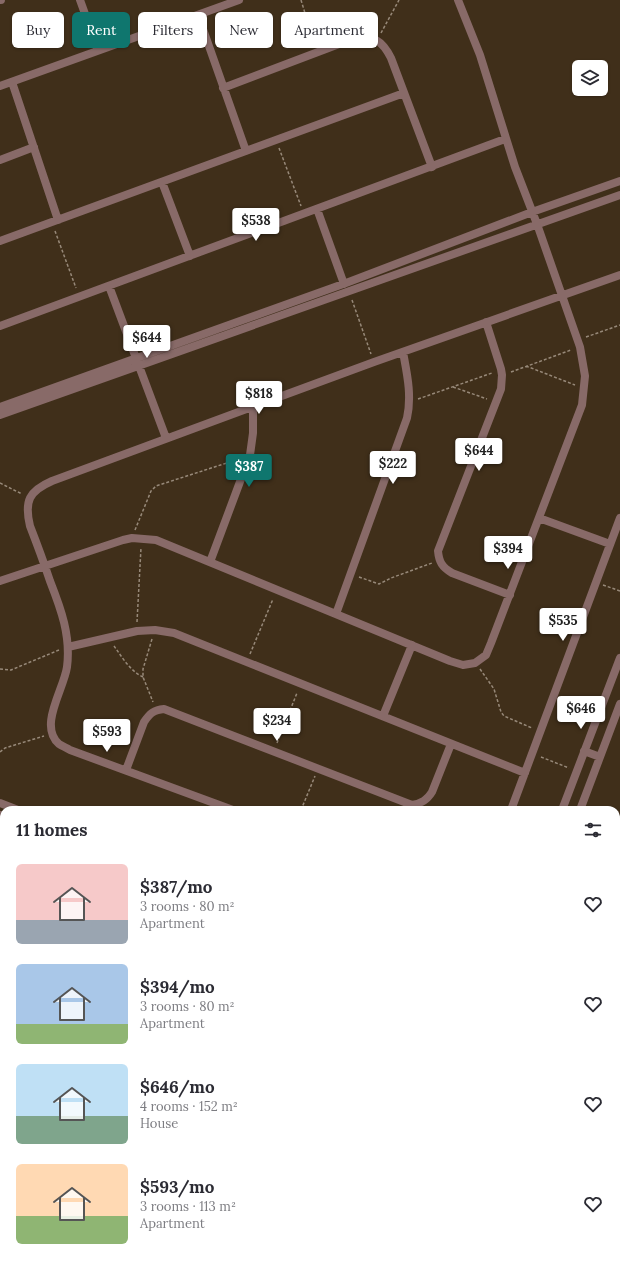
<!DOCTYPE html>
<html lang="en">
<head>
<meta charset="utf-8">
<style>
	body { margin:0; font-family:Lora,serif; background:#f2f2f3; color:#2b2b33; height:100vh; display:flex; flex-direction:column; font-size:15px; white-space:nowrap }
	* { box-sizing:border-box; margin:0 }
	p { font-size:13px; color:#7c7c81 }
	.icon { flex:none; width:22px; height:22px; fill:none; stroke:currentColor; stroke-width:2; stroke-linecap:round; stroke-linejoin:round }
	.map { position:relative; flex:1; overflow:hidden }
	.side { position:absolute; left:0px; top:806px; width:620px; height:456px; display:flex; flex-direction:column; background:#fff; border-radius:12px 12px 0 0; box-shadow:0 1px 3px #0004 }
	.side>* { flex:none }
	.banner { position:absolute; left:12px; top:12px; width:400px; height:36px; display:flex; gap:8px }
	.buttons { position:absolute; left:572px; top:60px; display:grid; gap:8px }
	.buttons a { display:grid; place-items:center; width:36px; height:36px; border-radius:6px; background:#fff; box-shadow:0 1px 3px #0004; font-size:20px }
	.price { position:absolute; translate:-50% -34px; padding:0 9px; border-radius:4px; background:#fff; color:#222; font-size:13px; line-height:26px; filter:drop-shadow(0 1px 2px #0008) }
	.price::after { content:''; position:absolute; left:50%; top:24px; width:12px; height:9px; margin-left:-6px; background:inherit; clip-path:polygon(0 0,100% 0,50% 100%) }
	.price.active { background:#0f766e; color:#fff }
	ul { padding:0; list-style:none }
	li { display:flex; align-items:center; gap:12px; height:100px; padding:0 16px }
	li span { display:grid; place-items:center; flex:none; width:112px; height:80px; border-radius:6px; color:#555 }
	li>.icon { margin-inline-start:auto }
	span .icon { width:48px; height:48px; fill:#fffc; stroke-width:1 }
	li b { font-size:17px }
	h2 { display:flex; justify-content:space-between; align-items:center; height:48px; padding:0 16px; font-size:17px }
	.chip { padding:0 14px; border-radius:6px; background:#fff; box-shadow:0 1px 3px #0004; font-size:14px; line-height:36px }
	.chip.active { background:#0f766e; color:#fff }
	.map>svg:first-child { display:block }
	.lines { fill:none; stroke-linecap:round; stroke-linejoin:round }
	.path { stroke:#978979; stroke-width:1.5; stroke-dasharray:3 2; stroke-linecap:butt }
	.minor { stroke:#886a68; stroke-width:8 }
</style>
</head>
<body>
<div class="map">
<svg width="620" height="1262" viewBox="0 0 620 1262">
	<rect width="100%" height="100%" fill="#402f1a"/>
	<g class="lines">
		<path class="path" d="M301,0L314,43
			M381,33L399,0
			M279,148L301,206
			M55,231L76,288
			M352,300L371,354
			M586,337L620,325
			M526,366L575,385
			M511,372L571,350
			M453,387L487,399
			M418,399L492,373
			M0,483L22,494
			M135,530L151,491L156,486L239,459
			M359,577L379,584L391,578L432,563
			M603,585L620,591
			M137,622L141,548
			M152,639L143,669V677L153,702
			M114,646C122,657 130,671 143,677
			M250,654L273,599
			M0,669L11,670L59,650
			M480,669L494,689L501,712L504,716L532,728
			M277,743L297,693
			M0,752L5,748L44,736
			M541,757L569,768
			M301,810L315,776
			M616,826L620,824
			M0,929L4,931
			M535,1258L545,1262"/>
		<path class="minor" d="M0,0H1
			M80,0L98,50
			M198,15L246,151
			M12,82L58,220
			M0,86L239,0
			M223,88L355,38C374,36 382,40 391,58L432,167
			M0,160L34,147
			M162,182L190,256
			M317,209L344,284
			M0,241L404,93
			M109,286L166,438
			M486,322L501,369L502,375L501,389L438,551C439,562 442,567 452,573L510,595
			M0,326L505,139
			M0,407L346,283L532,212L620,181
			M0,415L620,195
			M539,518L610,544
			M210,562L250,455L253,433V406
			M0,581L123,540L132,538L156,540L450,661L463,665L475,663L486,655L491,643L582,405L585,376L580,347L537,224L515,167L480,55L458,0
			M336,614L407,418C412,395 407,374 403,352
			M68,647L137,631L155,630L174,633L525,773
			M383,716L412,645
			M584,751L600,757
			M126,770L144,722C150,713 154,710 164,709L412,805C422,803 427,800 432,792L451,744
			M0,803L18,810
			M233,810L70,750C67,748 62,746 59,744C38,726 64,689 67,667C71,636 61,609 50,581C44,563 37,544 30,526C24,501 29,491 52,481L374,362L620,275
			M511,810L620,518
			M562,810L620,658
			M580,810L620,704
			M0,815L4,817
			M616,861L620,863
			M616,875L620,877
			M0,883L4,885
			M0,913L4,902
			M616,984L620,983
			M2,1122L4,1117
			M616,1179L620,1168
			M616,1192L620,1193
			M0,1204L4,1206
			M616,1212L620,1201
			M147,1258L157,1262
			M82,1262L84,1258
			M252,1262L254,1258
			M338,1262L340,1258
			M391,1262L392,1258
			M407,1262L409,1258
			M507,1262L508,1258
			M584,1262L586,1258
			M597,1262L598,1258"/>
	</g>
</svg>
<div class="buttons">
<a><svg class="icon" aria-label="layers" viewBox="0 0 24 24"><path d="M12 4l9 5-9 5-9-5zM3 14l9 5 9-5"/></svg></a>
</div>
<b class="price" style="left:256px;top:242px">$538</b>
<b class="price" style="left:147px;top:359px">$644</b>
<b class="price" style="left:259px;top:415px">$818</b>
<b class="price" style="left:479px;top:472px">$644</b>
<b class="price" style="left:393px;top:485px">$222</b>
<b class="price active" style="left:249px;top:488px">$387</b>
<b class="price" style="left:508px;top:570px">$394</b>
<b class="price" style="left:563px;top:642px">$535</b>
<b class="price" style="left:581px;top:730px">$646</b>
<b class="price" style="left:277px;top:742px">$234</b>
<b class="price" style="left:107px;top:753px">$593</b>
<div class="banner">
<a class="chip">Buy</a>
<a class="chip active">Rent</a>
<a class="chip">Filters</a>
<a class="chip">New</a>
<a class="chip">Apartment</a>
</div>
<section class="side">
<h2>11 homes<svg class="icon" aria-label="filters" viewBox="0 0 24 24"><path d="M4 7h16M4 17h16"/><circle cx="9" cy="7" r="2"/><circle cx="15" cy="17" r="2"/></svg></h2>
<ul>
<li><span style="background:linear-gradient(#f6c9c9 70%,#9aa5b1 0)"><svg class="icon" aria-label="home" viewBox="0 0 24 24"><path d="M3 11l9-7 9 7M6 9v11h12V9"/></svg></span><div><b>$387/mo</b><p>3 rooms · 80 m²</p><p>Apartment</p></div><svg class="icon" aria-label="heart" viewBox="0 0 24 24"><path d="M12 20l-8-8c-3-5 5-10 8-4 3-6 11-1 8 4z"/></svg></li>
<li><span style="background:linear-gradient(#a9c7e8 75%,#8fb573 0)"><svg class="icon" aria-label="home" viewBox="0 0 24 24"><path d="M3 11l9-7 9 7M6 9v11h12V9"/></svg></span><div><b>$394/mo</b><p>3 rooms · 80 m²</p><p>Apartment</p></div><svg class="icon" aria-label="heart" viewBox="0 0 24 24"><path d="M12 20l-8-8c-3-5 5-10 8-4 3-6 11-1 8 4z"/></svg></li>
<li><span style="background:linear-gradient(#bfe0f5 65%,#7fa58c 0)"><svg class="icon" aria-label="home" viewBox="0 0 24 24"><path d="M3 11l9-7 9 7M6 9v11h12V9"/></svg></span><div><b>$646/mo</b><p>4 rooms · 152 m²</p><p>House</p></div><svg class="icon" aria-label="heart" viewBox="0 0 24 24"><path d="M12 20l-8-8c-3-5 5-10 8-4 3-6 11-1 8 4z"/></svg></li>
<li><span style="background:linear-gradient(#ffd9b3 65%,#8fb573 0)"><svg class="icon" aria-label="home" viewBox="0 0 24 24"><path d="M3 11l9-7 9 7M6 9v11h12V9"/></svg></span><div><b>$593/mo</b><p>3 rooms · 113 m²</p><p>Apartment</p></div><svg class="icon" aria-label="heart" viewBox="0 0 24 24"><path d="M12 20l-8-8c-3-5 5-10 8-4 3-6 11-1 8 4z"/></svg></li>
</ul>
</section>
</div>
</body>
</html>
